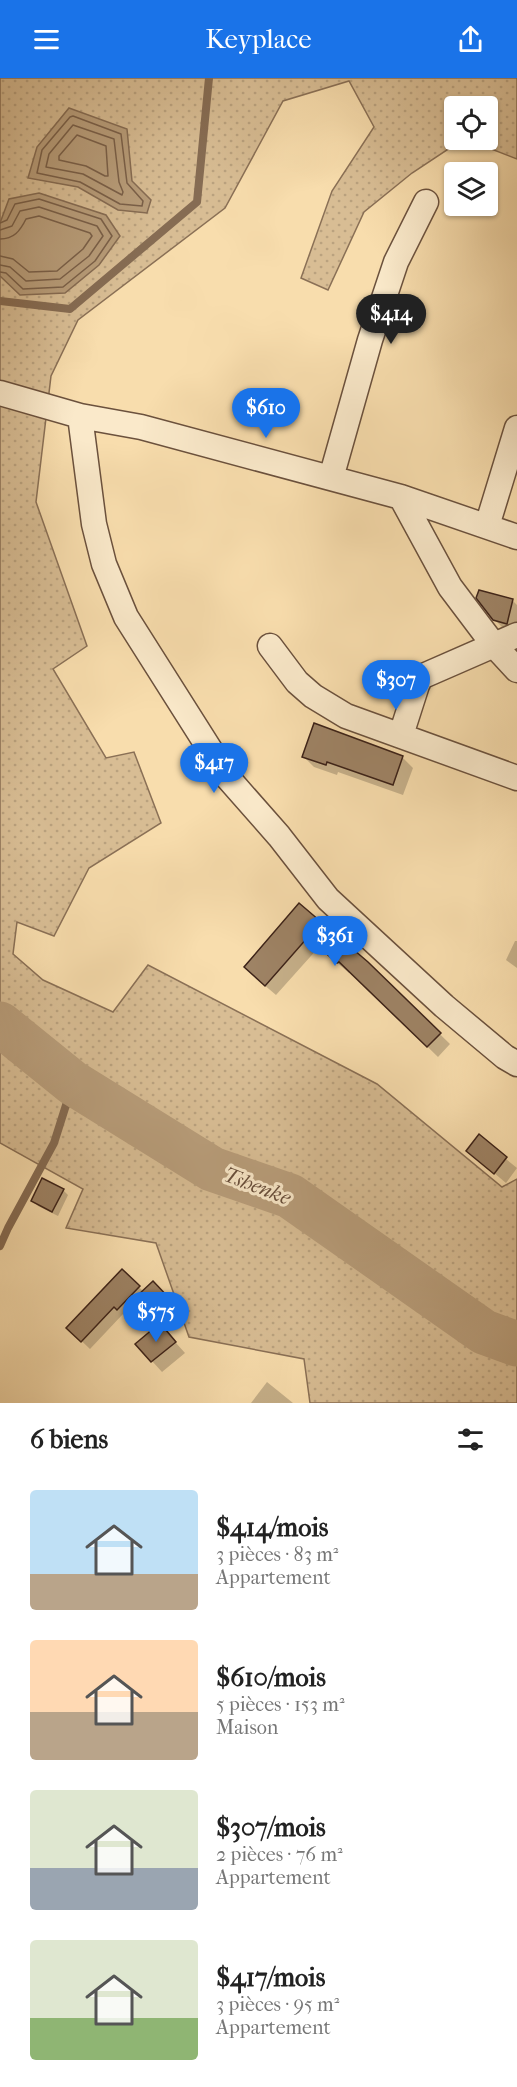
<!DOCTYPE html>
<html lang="fr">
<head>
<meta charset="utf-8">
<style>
	body { margin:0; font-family:"IM FELL French Canon",serif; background:#f6f6f6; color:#222; height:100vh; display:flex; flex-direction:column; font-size:22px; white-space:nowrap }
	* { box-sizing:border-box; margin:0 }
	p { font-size:20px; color:#767676 }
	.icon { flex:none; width:33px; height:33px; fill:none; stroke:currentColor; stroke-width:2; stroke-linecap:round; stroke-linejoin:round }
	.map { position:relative; height:1325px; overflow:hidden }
	.sheet { display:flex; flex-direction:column; background:#fff; flex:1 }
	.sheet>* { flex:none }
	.fabs { position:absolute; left:444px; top:18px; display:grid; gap:12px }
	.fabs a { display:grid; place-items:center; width:54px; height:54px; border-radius:6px; background:#fff; box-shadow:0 2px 4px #0004; font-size:30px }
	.price { position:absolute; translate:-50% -51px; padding:0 14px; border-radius:21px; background:#1a73e8; color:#fff; font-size:20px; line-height:39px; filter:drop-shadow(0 2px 3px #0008) }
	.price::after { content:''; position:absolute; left:50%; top:36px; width:18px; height:14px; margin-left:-9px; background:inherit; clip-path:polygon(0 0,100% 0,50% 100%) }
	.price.current { background:#222; color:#fff }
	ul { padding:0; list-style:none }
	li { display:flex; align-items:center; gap:18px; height:150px; padding:0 30px }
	li span { display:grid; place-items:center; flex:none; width:168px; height:120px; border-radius:6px; color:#555 }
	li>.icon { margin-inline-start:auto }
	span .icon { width:72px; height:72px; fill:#fffc; stroke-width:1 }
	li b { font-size:26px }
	h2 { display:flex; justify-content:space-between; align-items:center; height:72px; padding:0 30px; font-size:26px }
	header { display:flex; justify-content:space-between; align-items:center; height:78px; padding:0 30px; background:#1a73e8; color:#fff; font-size:27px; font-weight:600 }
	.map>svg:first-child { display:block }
	.green { fill:url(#green-dots); stroke:#8a7056; stroke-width:1.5 }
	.water { fill:#b89d7a; stroke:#866c53; stroke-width:1.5 }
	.shadow { fill:#0003 }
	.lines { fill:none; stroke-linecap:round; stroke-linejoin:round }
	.shore { stroke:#7a6049; stroke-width:1.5 }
	.stream { stroke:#866c53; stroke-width:8 }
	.river { stroke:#b89d7a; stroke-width:45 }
	.building { fill:#9e8365; stroke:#3c2218; stroke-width:1.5 }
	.street-casing { stroke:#6b513d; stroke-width:27 }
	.street { stroke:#fae9ca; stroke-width:24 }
	.labels { text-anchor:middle; stroke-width:6; stroke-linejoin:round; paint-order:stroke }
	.water-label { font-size:21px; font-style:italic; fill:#674d3a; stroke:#fae9ca }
</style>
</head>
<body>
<header><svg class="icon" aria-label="menu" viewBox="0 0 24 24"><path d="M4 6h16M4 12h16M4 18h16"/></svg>Keyplace<svg class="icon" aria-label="share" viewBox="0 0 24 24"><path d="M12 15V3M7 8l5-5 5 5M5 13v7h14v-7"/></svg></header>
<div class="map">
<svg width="517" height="1325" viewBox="0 0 517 1325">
	<defs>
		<pattern id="green-dots" width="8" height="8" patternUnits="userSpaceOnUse" patternTransform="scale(1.5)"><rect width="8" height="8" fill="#d8bd94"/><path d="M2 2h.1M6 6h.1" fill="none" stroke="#baa27f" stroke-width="1.8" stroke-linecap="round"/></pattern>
	</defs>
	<rect width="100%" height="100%" fill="#f8ddad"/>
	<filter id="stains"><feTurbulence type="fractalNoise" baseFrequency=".00333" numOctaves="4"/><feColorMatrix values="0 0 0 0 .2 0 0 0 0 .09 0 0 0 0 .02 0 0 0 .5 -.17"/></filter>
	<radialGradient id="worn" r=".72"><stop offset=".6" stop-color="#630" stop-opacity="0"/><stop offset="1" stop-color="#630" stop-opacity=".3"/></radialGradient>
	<path class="green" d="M0,0H517V81L468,62H488V28H454V62H462L412,95L364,134L328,212L301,200L332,113L374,49L349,3L283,23L225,130L78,242L51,298L36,424L87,568L53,591L106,680L134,674L161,745L89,790L54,858L17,844L13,876L43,902L113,934L148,887L377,1006L502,1109L517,1101V1325H310L304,1281L189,1259L156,1165L66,1150L83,1111L0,1065Z"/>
	<path class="water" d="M69,30L127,51L132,103L151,122L147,135L118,132L78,109L28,100L37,69Z
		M39,115L106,137L120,158L99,187L65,215L20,217L0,198V145L9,121Z"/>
	<path class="shadow" d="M512,522L517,527V555L505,552L494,541Z
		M304,679H402L413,690L403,717L338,694L337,697L314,689Z
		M299,828L367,885L450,966L438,979L350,893L349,895L319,869L276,917L256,900Z
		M515,863H517V890L506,882Z
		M479,1059L517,1090L506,1105L468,1073Z
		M63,1112L68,1117L58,1138L38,1128L33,1122Z
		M122,1193L144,1214L153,1205L175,1228L162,1241L143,1221L126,1239L123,1236L90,1271L68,1250Z
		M160,1247L185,1275L162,1294L152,1283Z
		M267,1304L293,1325H251Z"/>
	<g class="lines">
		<path class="shore" d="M73,38L121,56L127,105L143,123L142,128L120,126L80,104L37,95L42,72L70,39Z
			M73,47L114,61L119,104L123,114L122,117L83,96L46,89L49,76Z
			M77,57L106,68L108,98H105L86,88L59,82V78Z
			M0,145L7,142L15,126L39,121L101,141L112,158L95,183L63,209L23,211L6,195L0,194
			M0,152L12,148L20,133L39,129L97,148L103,158L89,178L60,201L26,203L10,189L0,187
			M0,161C14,161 20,153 26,141L39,138L90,155L92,158L83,171L57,193L29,194L13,181L0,178"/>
		<path class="stream" d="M0,223L70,231L197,124L209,0
			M0,1168L8,1150L54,1065L73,1005"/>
		<path class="river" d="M0,946L73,1005L212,1091L290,1118L484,1254L517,1266"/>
	</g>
	<path class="building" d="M479,512L513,521L507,546L493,542L476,520Z
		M314,645L403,678L393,707L327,684L326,687L302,679Z
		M299,825L368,884L441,955L427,969L339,884L337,885L308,859L265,908L244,889Z
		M479,1056L507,1079L494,1096L466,1073Z
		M42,1100L64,1111L52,1134L31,1123Z
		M122,1191L140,1208L117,1232L114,1229L81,1264L66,1250Z
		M153,1203L171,1222L156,1237L137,1218Z
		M160,1245L176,1264L151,1284L135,1266Z"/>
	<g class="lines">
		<g class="street-casing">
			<path id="street" d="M0,315L80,338L141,349L401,419L517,459
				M80,338L94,446L104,486L126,539L228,700L279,758L328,821L444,928L505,979L517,986
				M331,400L370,262L396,184L426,124
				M401,419L450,509L493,566L517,592
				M487,448L517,350
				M270,568L297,604L313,618L346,638L517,700
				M401,657L417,607L421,599L517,557"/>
		</g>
		<use href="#street" class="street"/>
	</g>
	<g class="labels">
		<g class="water-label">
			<text transform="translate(257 1108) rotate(21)" y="7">Tshenke</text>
		</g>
	</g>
	<rect width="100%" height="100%" filter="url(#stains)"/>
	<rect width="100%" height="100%" fill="url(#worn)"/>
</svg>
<div class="fabs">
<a><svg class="icon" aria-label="locate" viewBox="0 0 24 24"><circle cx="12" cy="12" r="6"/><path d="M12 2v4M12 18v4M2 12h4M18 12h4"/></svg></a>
<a><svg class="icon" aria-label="layers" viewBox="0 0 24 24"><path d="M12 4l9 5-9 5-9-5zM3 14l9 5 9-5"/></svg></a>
</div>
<b class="price current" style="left:391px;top:267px">$414</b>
<b class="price" style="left:266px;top:361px">$610</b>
<b class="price" style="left:396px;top:633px">$307</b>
<b class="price" style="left:214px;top:716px">$417</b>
<b class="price" style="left:335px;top:889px">$361</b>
<b class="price" style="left:156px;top:1265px">$575</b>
</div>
<section class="sheet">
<h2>6 biens<svg class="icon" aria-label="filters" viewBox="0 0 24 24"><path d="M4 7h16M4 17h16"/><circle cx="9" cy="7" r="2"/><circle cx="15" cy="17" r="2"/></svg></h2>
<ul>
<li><span style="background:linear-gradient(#bfe0f5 70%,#b9a48a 0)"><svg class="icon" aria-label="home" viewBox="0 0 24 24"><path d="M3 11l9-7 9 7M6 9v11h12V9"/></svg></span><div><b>$414/mois</b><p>3 pièces · 83 m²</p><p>Appartement</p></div></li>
<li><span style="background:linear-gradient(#ffd9b3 60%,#b9a48a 0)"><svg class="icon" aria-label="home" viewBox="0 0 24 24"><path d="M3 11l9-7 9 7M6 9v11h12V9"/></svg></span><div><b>$610/mois</b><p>5 pièces · 153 m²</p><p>Maison</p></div></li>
<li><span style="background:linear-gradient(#dfe7d0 65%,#9aa5b1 0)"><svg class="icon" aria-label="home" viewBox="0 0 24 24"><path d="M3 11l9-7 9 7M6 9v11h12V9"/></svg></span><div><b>$307/mois</b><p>2 pièces · 76 m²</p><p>Appartement</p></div></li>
<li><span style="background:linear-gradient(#dfe7d0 65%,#8fb573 0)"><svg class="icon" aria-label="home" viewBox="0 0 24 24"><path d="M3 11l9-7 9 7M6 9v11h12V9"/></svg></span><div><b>$417/mois</b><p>3 pièces · 95 m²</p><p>Appartement</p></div></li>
</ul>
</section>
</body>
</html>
